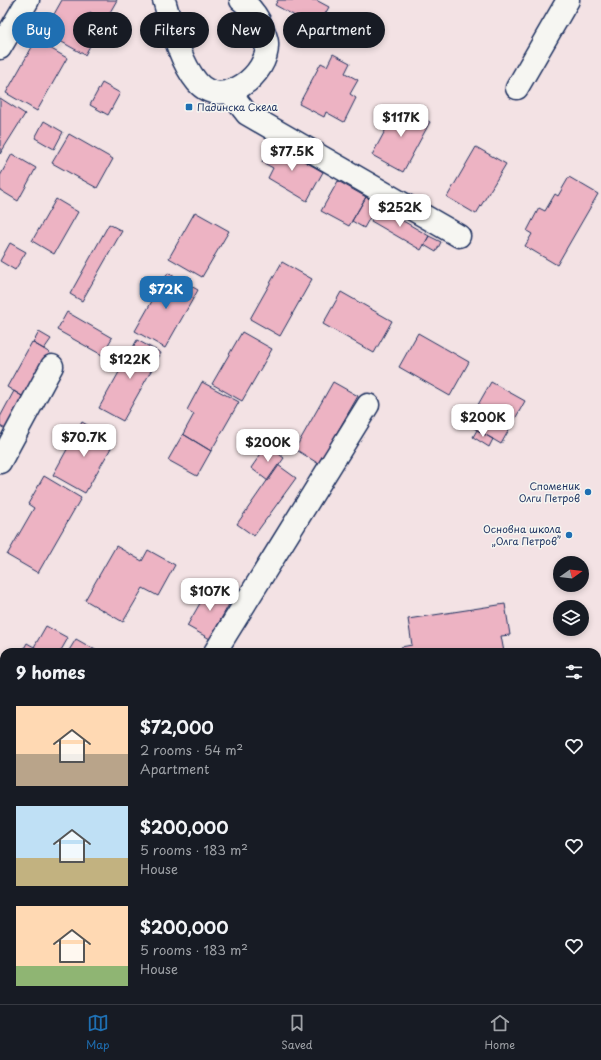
<!DOCTYPE html>
<html lang="en">
<head>
<meta charset="utf-8">
<style>
	body { margin:0; font-family:"Playpen Sans",sans-serif; background:#242831; color:#f1f3f6; height:100vh; display:flex; flex-direction:column; font-size:15px; white-space:nowrap }
	* { box-sizing:border-box; margin:0 }
	p { font-size:13px; color:#9ea1a6 }
	.icon { flex:none; width:22px; height:22px; fill:none; stroke:currentColor; stroke-width:2; stroke-linecap:round; stroke-linejoin:round }
	.map { position:relative; flex:1; overflow:hidden }
	.details { position:absolute; left:0px; top:648px; width:601px; height:356px; display:flex; flex-direction:column; background:#171b24; border-radius:12px 12px 0 0; box-shadow:0 2px 6px #0003 }
	.details>* { flex:none }
	.banner { position:absolute; left:12px; top:12px; width:400px; height:36px; display:flex; gap:8px }
	.needle { width:26px; rotate:75deg }
	.fabs { position:absolute; left:553px; top:556px; display:grid; gap:8px }
	.fabs a { display:grid; place-items:center; width:36px; height:36px; border-radius:50%; background:#171b24; box-shadow:0 2px 6px #0003; font-size:20px }
	.price { position:absolute; translate:-50% -34px; padding:0 9px; border-radius:8px; background:#fff; color:#222; font-size:13px; line-height:26px; filter:drop-shadow(0 1px 2px #0008) }
	.price::after { content:''; position:absolute; left:50%; top:24px; width:12px; height:9px; margin-left:-6px; background:inherit; clip-path:polygon(0 0,100% 0,50% 100%) }
	.price.active { background:#1f6fb2; color:#fff }
	ul { padding:0; list-style:none }
	li { display:flex; align-items:center; gap:12px; height:100px; padding:0 16px }
	li span { display:grid; place-items:center; flex:none; width:112px; height:80px; border-radius:0px; color:#555 }
	li>.icon { margin-inline-start:auto }
	span .icon { width:48px; height:48px; fill:#fffc; stroke-width:1 }
	li b { font-size:17px }
	h2 { display:flex; justify-content:space-between; align-items:center; height:48px; padding:0 16px; font-size:17px }
	.tag { padding:0 14px; border-radius:18px; background:#171b24; box-shadow:0 2px 6px #0003; font-size:14px; line-height:36px }
	.tag.active { background:#1f6fb2; color:#fff }
	.dock { display:flex; justify-content:space-around; align-items:center; height:56px; border-top:1px solid #363941; background:#171b24; font-size:11px; color:#9ea1a6 }
	.dock a { display:grid; justify-items:center; gap:2px }
	.dock .active { color:#1f6fb2 }
	.map>svg:first-child { display:block }
	.green { fill:#c7e69e; stroke:#718a7e }
	.building { fill:#edb3c3; stroke:#1b2f5e }
	.lines { fill:none; stroke-linecap:round; stroke-linejoin:round }
	.minor-casing { stroke:#1b2f5e; stroke-width:25 }
	.minor { stroke:#f6f6f2; stroke-width:22 }
	.poi-dot { fill:#1f6fb2; stroke:#f6f6f2; stroke-width:1.5 }
	.labels { text-anchor:middle; stroke-width:3; stroke-linejoin:round; paint-order:stroke }
	.poi-label { font-size:10px; fill:#1b2f5e; stroke:#f6f6f2; text-anchor:end }
</style>
</head>
<body>
<div class="map">
<svg width="601" height="1004" viewBox="0 0 601 1004">
	<rect width="100%" height="100%" fill="#f3e2e4"/>
	<filter id="ink" filterUnits="userSpaceOnUse"><feTurbulence type="fractalNoise" baseFrequency=".025" numOctaves="2"/><feDisplacementMap in="SourceGraphic" scale="8" xChannelSelector="R" yChannelSelector="G"/><feConvolveMatrix kernelMatrix="1 2 1 2 8 2 1 2 1" color-interpolation-filters="sRGB"/></filter>
	<g filter="url(#ink)">
		<path class="green" d="M597,753L601,759V1004H264L271,1000H597Z"/>
		<path class="building" d="M62,0H117L105,21L90,12L83,25L97,33L85,55L44,32Z
			M278,0H316L329,7L317,28L275,5Z
			M36,40L67,58L37,111L6,93Z
			M333,54L350,63L345,73L358,80L350,94L356,98L344,122L326,112L324,117L299,104L321,63L327,66Z
			M102,83L120,93L108,115L90,105Z
			M0,98L25,114L0,154Z
			M399,105L430,122L403,172L372,155Z
			M44,121L63,132L54,149L35,138Z
			M69,134L113,159L97,188L52,163Z
			M273,143L323,172L307,201L268,178L273,168L262,162Z
			M476,147L506,164L476,214L447,197Z
			M12,154L36,168L18,201L0,190V176Z
			M569,177L598,194L557,265L525,246L532,234L527,231L539,208L545,211L555,194L558,196Z
			M338,181L366,197L349,226L321,211Z
			M366,197L378,203L364,228L352,221Z
			M56,199L78,212L54,254L32,241Z
			M379,207L429,236L421,250L371,221Z
			M195,212L229,231L202,277L169,258Z
			M109,224L122,231L82,301L70,294Z
			M429,236L441,242L436,252L424,245Z
			M10,243L26,252L15,270L0,261Z
			M282,262L312,279L280,336L250,319Z
			M168,273L198,290L165,348L135,331Z
			M341,292L392,321L374,353L323,324Z
			M67,312L112,338L102,355L57,330Z
			M39,332L51,339L44,349L33,343Z
			M242,332L272,349L242,401L212,384Z
			M418,333L469,362L450,396L399,367Z
			M137,340L161,353L123,421L99,408Z
			M32,342L50,353L25,398L7,387Z
			M202,382L239,402L211,451L183,434L194,414L187,410Z
			M333,382L358,396L319,464L295,449Z
			M491,382L525,401L501,444L467,424Z
			M14,391L27,399L9,431L0,426V417Z
			M82,422L115,441L85,493L53,475Z
			M477,430L493,439L489,447L473,437Z
			M183,434L211,451L197,476L168,460Z
			M267,445L284,458L268,481L251,468Z
			M278,465L296,478L254,536L237,524Z
			M44,476L81,498L38,573L7,555L34,508L28,504Z
			M116,546L142,561L148,550L175,565L158,596L143,588L123,622L85,600Z
			M211,584L233,597L210,639L187,626Z
			M505,604L510,635L501,636L504,652H402L401,647L412,645L408,619Z
			M46,626L68,638L60,652H42L34,647Z
			M76,639L99,652H68Z
			M27,643L34,647L42,652H22Z
			M0,886L4,888V924L0,930Z
			M75,1000H93L91,1004H82Z"/>
		<g class="lines">
			<g class="minor-casing">
				<path id="minor" d="M164,0C172,27 179,60 197,82C222,111 269,75 267,43C267,39 264,33 263,29C258,17 251,7 241,0
					M0,48L28,0
					M517,88L568,0
					M229,91L247,114L459,236
					M0,462L52,366
					M215,652L368,405
					M0,702L4,704
					M0,939L4,932
					M106,1004L108,1000"/>
			</g>
			<use href="#minor" class="minor"/>
		</g>
	</g>
	<g class="poi-dot">
		<rect x="185" y="103" width="8" height="8" rx="2"/>
		<circle cx="588" cy="492" r="4"/>
		<circle cx="569" cy="535" r="4"/>
	</g>
	<g class="labels">
		<g class="poi-label">
			<text x="197" y="111" text-anchor="start">Падинска Скела</text>
			<text x="580" y="490">Споменик<tspan x="580" dy="12">Олги Петров</tspan></text>
			<text x="561" y="533">Основна школа<tspan x="561" dy="12">„Олга Петров”</tspan></text>
		</g>
	</g>
</svg>
<div class="fabs">
<a><svg class="needle" viewBox="-14 -14 28 28"><path d="M0-13l5 13h-10z" fill="#e53935"/><path d="M0 13l5-13h-10z" fill="#9ea1a6"/></svg></a>
<a><svg class="icon" aria-label="layers" viewBox="0 0 24 24"><path d="M12 4l9 5-9 5-9-5zM3 14l9 5 9-5"/></svg></a>
</div>
<b class="price" style="left:401px;top:138px">$117K</b>
<b class="price" style="left:292px;top:172px">$77.5K</b>
<b class="price" style="left:400px;top:228px">$252K</b>
<b class="price active" style="left:166px;top:310px">$72K</b>
<b class="price" style="left:130px;top:380px">$122K</b>
<b class="price" style="left:483px;top:438px">$200K</b>
<b class="price" style="left:84px;top:458px">$70.7K</b>
<b class="price" style="left:268px;top:463px">$200K</b>
<b class="price" style="left:210px;top:612px">$107K</b>
<div class="banner">
<a class="tag active">Buy</a>
<a class="tag">Rent</a>
<a class="tag">Filters</a>
<a class="tag">New</a>
<a class="tag">Apartment</a>
</div>
<section class="details">
<h2>9 homes<svg class="icon" aria-label="filters" viewBox="0 0 24 24"><path d="M4 7h16M4 17h16"/><circle cx="9" cy="7" r="2"/><circle cx="15" cy="17" r="2"/></svg></h2>
<ul>
<li><span style="background:linear-gradient(#ffd9b3 60%,#b9a48a 0)"><svg class="icon" aria-label="home" viewBox="0 0 24 24"><path d="M3 11l9-7 9 7M6 9v11h12V9"/></svg></span><div><b>$72,000</b><p>2 rooms · 54 m²</p><p>Apartment</p></div><svg class="icon" aria-label="heart" viewBox="0 0 24 24"><path d="M12 20l-8-8c-3-5 5-10 8-4 3-6 11-1 8 4z"/></svg></li>
<li><span style="background:linear-gradient(#bfe0f5 65%,#c2b280 0)"><svg class="icon" aria-label="home" viewBox="0 0 24 24"><path d="M3 11l9-7 9 7M6 9v11h12V9"/></svg></span><div><b>$200,000</b><p>5 rooms · 183 m²</p><p>House</p></div><svg class="icon" aria-label="heart" viewBox="0 0 24 24"><path d="M12 20l-8-8c-3-5 5-10 8-4 3-6 11-1 8 4z"/></svg></li>
<li><span style="background:linear-gradient(#ffd9b3 75%,#8fb573 0)"><svg class="icon" aria-label="home" viewBox="0 0 24 24"><path d="M3 11l9-7 9 7M6 9v11h12V9"/></svg></span><div><b>$200,000</b><p>5 rooms · 183 m²</p><p>House</p></div><svg class="icon" aria-label="heart" viewBox="0 0 24 24"><path d="M12 20l-8-8c-3-5 5-10 8-4 3-6 11-1 8 4z"/></svg></li>
</ul>
</section>
</div>
<nav class="dock">
<a class="active"><svg class="icon" aria-label="map" viewBox="0 0 24 24"><path d="M3 6l6-2 6 2 6-2v14l-6 2-6-2-6 2zM9 4v14M15 6v14"/></svg>Map</a>
<a><svg class="icon" aria-label="saved" viewBox="0 0 24 24"><path d="M7 4h10v16l-5-4-5 4z"/></svg>Saved</a>
<a><svg class="icon" aria-label="home" viewBox="0 0 24 24"><path d="M3 11l9-7 9 7M6 9v11h12V9"/></svg>Home</a>
</nav>
</body>
</html>
